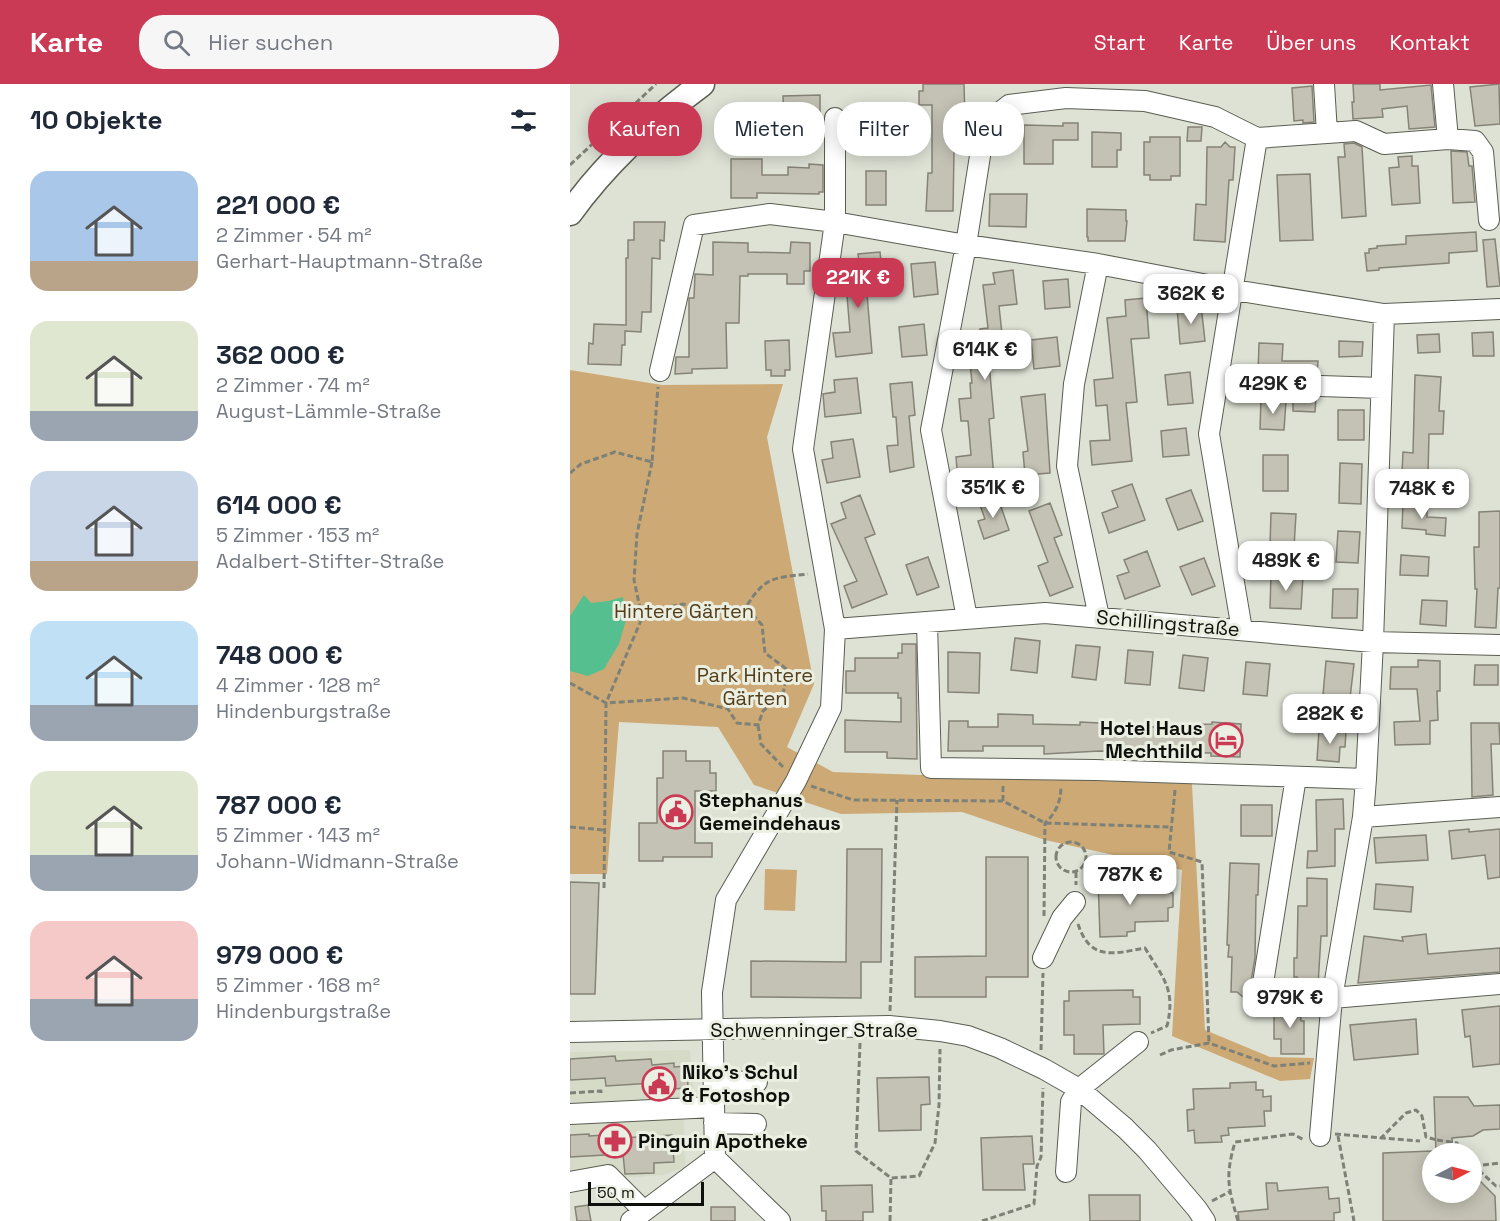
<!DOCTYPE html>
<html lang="de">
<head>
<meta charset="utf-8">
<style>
	body { margin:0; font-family:"Space Grotesk",sans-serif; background:#f6f6f7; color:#1f2937; height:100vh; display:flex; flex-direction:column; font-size:22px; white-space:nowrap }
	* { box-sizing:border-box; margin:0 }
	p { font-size:20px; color:#747a83 }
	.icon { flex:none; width:33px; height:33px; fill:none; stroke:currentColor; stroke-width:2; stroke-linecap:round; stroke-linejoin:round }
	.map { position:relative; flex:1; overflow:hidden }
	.sheet { display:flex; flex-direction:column; background:#fff; width:570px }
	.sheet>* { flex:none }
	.guide { position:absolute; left:18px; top:18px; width:570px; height:54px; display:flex; gap:12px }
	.needle { width:39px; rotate:84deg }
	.controls { position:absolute; left:852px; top:1059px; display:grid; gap:12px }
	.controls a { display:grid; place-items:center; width:60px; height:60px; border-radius:50%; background:#fff; box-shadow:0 3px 15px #0003; font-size:30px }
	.scale { position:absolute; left:18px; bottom:15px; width:116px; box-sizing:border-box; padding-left:6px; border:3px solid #0e100b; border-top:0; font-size:16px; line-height:21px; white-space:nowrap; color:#0e100b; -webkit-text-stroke:4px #ebefe2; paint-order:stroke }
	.price { position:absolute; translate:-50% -51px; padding:0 14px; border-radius:12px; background:#fff; color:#222; font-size:20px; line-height:39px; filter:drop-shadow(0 2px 3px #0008) }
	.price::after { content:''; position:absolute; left:50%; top:36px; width:18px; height:14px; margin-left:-9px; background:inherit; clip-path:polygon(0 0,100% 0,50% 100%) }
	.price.selected { background:#cb3a54; color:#fff }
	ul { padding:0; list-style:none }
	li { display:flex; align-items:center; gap:18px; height:150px; padding:0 30px }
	li span { display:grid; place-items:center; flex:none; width:168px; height:120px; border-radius:18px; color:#555 }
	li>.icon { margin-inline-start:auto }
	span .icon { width:72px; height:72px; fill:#fffc; stroke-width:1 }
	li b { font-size:26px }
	h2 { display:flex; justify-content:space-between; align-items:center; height:72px; padding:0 30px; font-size:26px }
	.chip { padding:0 21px; border-radius:24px; background:#fff; box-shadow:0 3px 15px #0003; font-size:21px; line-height:54px }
	.chip.selected { background:#cb3a54; color:#fff }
	header { display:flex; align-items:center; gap:36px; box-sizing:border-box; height:84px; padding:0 30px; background:#cb3a54; color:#fff }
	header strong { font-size:28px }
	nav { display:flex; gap:33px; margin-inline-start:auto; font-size:21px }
	.search { width:420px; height:54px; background:#f6f6f7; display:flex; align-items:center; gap:15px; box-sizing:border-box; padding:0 21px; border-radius:24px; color:#747a83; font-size:22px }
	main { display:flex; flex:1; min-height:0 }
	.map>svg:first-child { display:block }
	.built { fill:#d5dbc6 }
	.green { fill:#cdaa75 }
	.water { fill:#55bf8f }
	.building { fill:#c4c2b4; stroke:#858376; stroke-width:1.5 }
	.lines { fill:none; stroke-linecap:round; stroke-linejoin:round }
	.minor-casing { stroke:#5a5e52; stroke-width:22 }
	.major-casing { stroke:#5a5e52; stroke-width:27 }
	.path { stroke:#7e8178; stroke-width:3; stroke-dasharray:6 3; stroke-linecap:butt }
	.minor { stroke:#fff; stroke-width:20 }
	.major { stroke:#fff; stroke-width:24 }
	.path-bridge { stroke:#7e8178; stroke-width:3; stroke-dasharray:6 3; stroke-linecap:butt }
	.labels { text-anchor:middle; stroke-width:6; stroke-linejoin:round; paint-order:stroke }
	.park-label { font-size:20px; fill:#543d19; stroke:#ebefe2 }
	.street-label { font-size:20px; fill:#0e100b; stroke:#ebefe2 }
	.poi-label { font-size:20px; font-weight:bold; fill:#0e100b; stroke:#ebefe2; text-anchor:start }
</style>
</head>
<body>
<header>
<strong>Karte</strong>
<div class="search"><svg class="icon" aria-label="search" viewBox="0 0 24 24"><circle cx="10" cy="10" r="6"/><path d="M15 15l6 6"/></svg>Hier suchen</div>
<nav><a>Start</a><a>Karte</a><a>Über uns</a><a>Kontakt</a></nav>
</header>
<main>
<section class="sheet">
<h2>10 Objekte<svg class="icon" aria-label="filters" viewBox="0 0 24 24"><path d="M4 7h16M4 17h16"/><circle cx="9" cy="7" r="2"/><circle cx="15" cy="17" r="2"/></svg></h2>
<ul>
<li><span style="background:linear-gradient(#a9c7e8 75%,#b9a48a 0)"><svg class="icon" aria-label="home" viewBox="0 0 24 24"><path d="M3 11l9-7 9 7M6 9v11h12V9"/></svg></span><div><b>221 000 €</b><p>2 Zimmer · 54 m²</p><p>Gerhart-Hauptmann-Straße</p></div></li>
<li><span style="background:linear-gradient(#dfe7d0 75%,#9aa5b1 0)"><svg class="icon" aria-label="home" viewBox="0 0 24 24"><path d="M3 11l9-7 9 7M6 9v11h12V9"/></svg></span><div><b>362 000 €</b><p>2 Zimmer · 74 m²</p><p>August-Lämmle-Straße</p></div></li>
<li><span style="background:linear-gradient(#c9d6e8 75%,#b9a48a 0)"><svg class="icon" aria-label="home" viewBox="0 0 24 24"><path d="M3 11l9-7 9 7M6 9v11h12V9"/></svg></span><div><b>614 000 €</b><p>5 Zimmer · 153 m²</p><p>Adalbert-Stifter-Straße</p></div></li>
<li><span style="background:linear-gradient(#bfe0f5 70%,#9aa5b1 0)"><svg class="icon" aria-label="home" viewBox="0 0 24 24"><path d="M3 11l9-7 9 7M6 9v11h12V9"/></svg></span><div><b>748 000 €</b><p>4 Zimmer · 128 m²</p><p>Hindenburgstraße</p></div></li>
<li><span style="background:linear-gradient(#dfe7d0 70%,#9aa5b1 0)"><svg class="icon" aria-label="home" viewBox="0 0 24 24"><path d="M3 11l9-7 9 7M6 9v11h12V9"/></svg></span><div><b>787 000 €</b><p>5 Zimmer · 143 m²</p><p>Johann-Widmann-Straße</p></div></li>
<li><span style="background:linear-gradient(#f6c9c9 65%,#9aa5b1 0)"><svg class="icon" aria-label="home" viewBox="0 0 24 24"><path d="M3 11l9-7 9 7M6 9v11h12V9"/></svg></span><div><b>979 000 €</b><p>5 Zimmer · 168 m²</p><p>Hindenburgstraße</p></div></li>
</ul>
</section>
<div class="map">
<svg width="930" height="1137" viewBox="0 0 930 1137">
	<rect width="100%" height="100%" fill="#dee2d5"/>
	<path class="built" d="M120,966L125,1031L114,1033L115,1083L94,1091L53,1094L45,1082L0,1087V968Z"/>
	<path class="green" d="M0,286L92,301L213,300L197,353L244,600L217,663L263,688L622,700L635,946L700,973L744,974L740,995L710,997L602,952L612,786L475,756L392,728L271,730L184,701L148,643L49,638L37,790H0Z
		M195,785L227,786L225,827L194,826Z"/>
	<path class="water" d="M14,511L21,519L38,517L53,513L56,536L49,560L34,585L18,592L0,587V532Z"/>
	<path class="building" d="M353,0H394L395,34H389V67H384L383,127H356L358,89H362V21H349V7H353Z
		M783,0H810V6L861,1L865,43L839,45L837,22L812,25L813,33L783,35L782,18H784Z
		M929,0L930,40L905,42L900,3Z
		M742,2L744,38L733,39V36L724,37L722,4Z
		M250,11V46L214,47L213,12Z
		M297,33L327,34L326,61L296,60Z
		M493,39H508V56H483V80H454V41L493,42Z
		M618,43H632L631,57H617Z
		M522,48L551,49V66H547V83H522Z
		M580,53H610V92H601V96H580V91H574V58H580Z
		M655,58L660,63H665L663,96H659L655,158L624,156L626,120L636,121L637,63H651Z
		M784,59L792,63L796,132L772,134L768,73H775L774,60Z
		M881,67L897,68L899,82H902L905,118L883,119Z
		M842,72V82H848L850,119L822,121L819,84L829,83L828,73Z
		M161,75H192V91H218V83L239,84V80L253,81V108H249V110L187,109V114H161Z
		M296,87H316V121H296Z
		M740,90L743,156L710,157L707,91Z
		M420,110H457L456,143L419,142Z
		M517,125L556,126V137H557L555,157H518V153H517Z
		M64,138H95L94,157L90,156V175L82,174L81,228H72L71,248L55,247V261H52L51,281L18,280L19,259L23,260L24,240L56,241V174H58V156H64Z
		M906,148L907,167L879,169V179L809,184V186L797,187L795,169H799V165L807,164V162L836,160V152Z
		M925,155L930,202L917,203L913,156Z
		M143,158L178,159V168L220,169L221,158L240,159V187H234V200H217V190H178V192H170L169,239H156L157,284L122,285V289L105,290L106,273H119V214H124L125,190L143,191Z
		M310,168L312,186L295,187L302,269L266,273L263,249L280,248L275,187L290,185L288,170Z
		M365,178L368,210L344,213L341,180Z
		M443,186L447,220L429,222L435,278L419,279L424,334L419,335L424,394L388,397L386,373L401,371L398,337H391L389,315L401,314L400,299H402L398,259L411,258L410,245L418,244L413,201L425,200L423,189Z
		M498,195L500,223L475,225L473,197Z
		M576,214L579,254L561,255L567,318L556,319L562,377L522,381L520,357L540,356L537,321L526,322L524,296L543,294L537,234L556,232L555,216Z
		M631,221L635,257L610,260L607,224Z
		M354,240L357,271L332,273L329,243Z
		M923,248L924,272H903L902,249Z
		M869,250L870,268L848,269L847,251Z
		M487,253L490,282L464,285L461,256Z
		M219,256L220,286H215V292H201V286H196L195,257Z
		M769,257L793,258L792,272L769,273Z
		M689,259L713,260L712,277H748L747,290H688Z
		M620,288L623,319L598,321L595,291Z
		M845,291L871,293L869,327H874L873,350H859L858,390L832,389L833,368L843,369Z
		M287,294L291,329L255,333L253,310L265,308L264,296Z
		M342,298L345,331L339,332L344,383L320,388L317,362L328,361L326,333H323L320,300Z
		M475,310L480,389L455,391L453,368L458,367L451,313Z
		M723,313L746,314L745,328L723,327Z
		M691,315L716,317L714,346L690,345Z
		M768,326H794V356H768Z
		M616,344L619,371L593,373L591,347Z
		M283,355L290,393L257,399L252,376L263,374L261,358Z
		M693,371H718V407H693Z
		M770,379L792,380L791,420L769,419Z
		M562,400L575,436L539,449L532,429L548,423L542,407Z
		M621,406L633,437L608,446L596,415Z
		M290,411L305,450L295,454L317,510L282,524L274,502L287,497L261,440L276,434L271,419Z
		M428,414L439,446L414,455L408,437L415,435L410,421Z
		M480,419L492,451L484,454L503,503L480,512L468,482L478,478L459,427Z
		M833,420L857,422V433L876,434L875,452L856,450V446L832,444Z
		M930,427V504H928L926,544L905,543L907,505H905L904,463H909V428Z
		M701,429L726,430L724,463L700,462Z
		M768,447L790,448L788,479L766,478Z
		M577,467L590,502L555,515L547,492L559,488L554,476Z
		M831,471L859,473L858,492L830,491Z
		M358,473L369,503L347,511L336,481Z
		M634,474L645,502L622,511L610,483Z
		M701,491L733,492L731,525L700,524Z
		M763,505H788L787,534H762Z
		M852,516L877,517L876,542L850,540Z
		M445,554L470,557L467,589L441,586Z
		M332,560H346L347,675L317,674V668H275V636L331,638V614H328V609H276V587H285V574H328V569H332Z
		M506,561L530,563L526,596L502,593Z
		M558,566L583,568L580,601L555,599Z
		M378,568L410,569L409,609L378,608Z
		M613,571L638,574L634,607L609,604Z
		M848,576L870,577V607H867L868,636L860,637V660L825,661L824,638L850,637L847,605H820L821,583H848Z
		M756,577L784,580L780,614L753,611Z
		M676,578L700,580L697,612L673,610Z
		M905,581H928V601H904Z
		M428,630L463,631V640L510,641V638L530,639V642L591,643V641L642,640V638L671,640L670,673L641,672V669L530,667L474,670V662H413V667H378L379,637H398V643H428Z
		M901,639H929L930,660H921L923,711L902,713Z
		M749,646L776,648L775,663H770L769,678L747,676Z
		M93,667H116V677H140V689H146V707H125V759H142V773H93V777H69V739H87V694H93Z
		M773,715L774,745H765V782L737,784L738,767H747L746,716Z
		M671,721H702V752H671Z
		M899,745V748L930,745V793L918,795L915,771L882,775L879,747Z
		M856,751L858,776L806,779L804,754Z
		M277,765H312L311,878H291V914L181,913V877L276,878Z
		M416,773H458V893H416V913H345V873L416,872Z
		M660,779L689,780L688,811H686L685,874L681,897L684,907L678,913H673L667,908H661L662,873H658L659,861H657Z
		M528,794H543V800L592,799V809H603V823L598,824V837L565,838V847L557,848V852L530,853Z
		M737,794L757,795V852H751L748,901H743V912H727V893H724V874H727L728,822H737Z
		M0,798L29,799L25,910H0Z
		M806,800L843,803L841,828L804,825Z
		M856,850L858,870L930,864V888L788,899L794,852L833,857L832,853Z
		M563,906V913H570V940L533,941L534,970H504V951H494V917H499V907Z
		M709,920H730L731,937H734V970H711V955H704V928H710Z
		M930,922V980L903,983L900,952L895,953L892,926Z
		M846,935L848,970L784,976L780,941Z
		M45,972L46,977L81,975L82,981L104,979V983L117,982L118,1004L83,1006V999L36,1002L35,994L0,996V975Z
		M359,993L360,1020L351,1021V1046L309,1047L307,994Z
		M686,998V1006H693V1013L701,1012V1027H694L695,1042L658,1044L659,1051L651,1052L652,1058L625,1059L624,1046L618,1047L617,1026L624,1025L623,1005L660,1004V999Z
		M864,1013H898L904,1022L930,1021V1045L913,1046L903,1052L882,1054L883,1070H866Z
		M19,1050V1052L52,1050V1054L102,1051L104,1078L84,1079V1089L55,1090L53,1070L0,1073V1051Z
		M462,1052L464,1080H453L455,1106H413L411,1054Z
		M862,1067V1108H902V1089L925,1112L926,1137H813V1069Z
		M696,1099H707L708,1107L758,1103L759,1115L769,1114L770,1128L764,1129V1137H669L668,1128L698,1125Z
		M302,1101L303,1128H293V1137H256V1127H252L251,1102Z
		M519,1111H570V1137H520Z
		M18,1121L21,1137H7L5,1123Z
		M141,1123H165V1137H141Z"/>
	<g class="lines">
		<g class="minor-casing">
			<path id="minor" d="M754,0L757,49
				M873,0L878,55
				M687,54L786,47L814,60L878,55L905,57L913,68L919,136
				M528,180L504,300L497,382L529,533
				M90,287L124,141L200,130L265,138L396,161L528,180L664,206L814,230L930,225
				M720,301L811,304
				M397,534L361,346L396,161L415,40L439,21L496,14L575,17L645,33L687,54L639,350L672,546
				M357,539L361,684L525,686L796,695
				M265,545L475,529L803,558L930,561
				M793,733L930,723
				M473,874L492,834L505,818
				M693,899L726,693
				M762,914L930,900
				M0,948L319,942L370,947L398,952L430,964L474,985L509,1005L555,1044L577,1066L627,1125L635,1137
				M144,997L187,998
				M0,1030L144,1023
				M144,1039L186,1040
				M750,1052L762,914L793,733L796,695L803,558L814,230
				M145,1074L210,1137
				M496,1088L501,1018L509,1005L568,958
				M0,1098L38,1091L74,1127
				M61,1137L145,1074L142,908L156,816L226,697L261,624L265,545L233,365L265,138V34"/>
		</g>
		<g class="major-casing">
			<path id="major" d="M0,129C35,80 83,36 132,0"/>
		</g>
		<path class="path" d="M0,81L86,0
			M82,378L67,450L64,496L72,533L80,527L113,520L148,532L176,523C195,492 204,494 238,490
			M0,389L11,380L45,368L82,378L88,303
			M0,599L36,619L113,614L158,625L167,639L188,641L193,627L213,610L218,586L195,569L192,541L176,523
			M188,641L191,660L214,684
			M241,702L283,716L433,717
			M433,702V717L475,739L600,743
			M605,706L599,768L632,778L639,959
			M0,743L34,746
			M486 773a15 15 0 1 1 30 0a15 15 0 1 1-30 0Z
			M506,788V801
			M34,804L36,619L72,534
			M474,832L475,739C486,729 491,717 491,702
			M508,840C520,877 543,870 575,864C593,894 606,905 597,942L581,949
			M320,927L327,716
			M290,959L286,1067L321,1094L349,1092L365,1059L369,1021L370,965
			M471,966L473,889
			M590,971L601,966L639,959L704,982L740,979
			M0,1009L31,1007V1011
			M765,1050L850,1057
			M768,1052L784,1137
			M810,1055L836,1029L846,1026L852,1032L856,1053L867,1056
			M902,1080L926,1102H930
			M913,1081L930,1079
			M642,1117L659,1108
			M320,1137L321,1094
			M412,1137L464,1120L467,1082L471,1073L473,1004
			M668,1137C658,1103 655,1093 665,1058L723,1050L734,1056"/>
		<use href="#minor" class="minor"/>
		<use href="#major" class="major"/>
		<path class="path-bridge" d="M867,1056L887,1059L891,1070"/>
	</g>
	<defs>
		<g id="hotel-ring" transform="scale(1.725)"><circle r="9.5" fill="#ebefe2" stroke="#cb3a54" stroke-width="1.5"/><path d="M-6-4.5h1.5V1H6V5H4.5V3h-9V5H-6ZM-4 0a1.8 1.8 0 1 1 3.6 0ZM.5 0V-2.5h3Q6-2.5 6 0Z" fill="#cb3a54"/></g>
		<g id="civic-ring" transform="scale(1.725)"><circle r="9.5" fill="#ebefe2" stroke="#cb3a54" stroke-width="1.5"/><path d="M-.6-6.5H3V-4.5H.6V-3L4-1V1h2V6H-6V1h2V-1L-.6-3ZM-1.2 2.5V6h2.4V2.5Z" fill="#cb3a54"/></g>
		<g id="pharmacy-ring" transform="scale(1.725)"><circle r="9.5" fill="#ebefe2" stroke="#cb3a54" stroke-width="1.5"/><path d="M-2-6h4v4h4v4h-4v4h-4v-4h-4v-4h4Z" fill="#cb3a54"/></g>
	</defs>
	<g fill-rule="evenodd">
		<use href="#hotel-ring" x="656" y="656"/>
		<use href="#civic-ring" x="106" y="728"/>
		<use href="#civic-ring" x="89" y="1000"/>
		<use href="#pharmacy-ring" x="45" y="1057"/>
	</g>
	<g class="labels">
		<g class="park-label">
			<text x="114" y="534">Hintere Gärten</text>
			<text x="185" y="598">Park Hintere<tspan x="185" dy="23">Gärten</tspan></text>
		</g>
		<g class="street-label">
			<text transform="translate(598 539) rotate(5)" y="7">Schillingstraße</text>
			<text x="244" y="953">Schwenninger Straße</text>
		</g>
		<g class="poi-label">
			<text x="633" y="651" text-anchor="end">Hotel Haus<tspan x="633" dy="23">Mechthild</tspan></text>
			<text x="129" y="723">Stephanus<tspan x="129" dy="23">Gemeindehaus</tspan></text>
			<text x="112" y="995">Niko's Schul<tspan x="112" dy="23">&amp; Fotoshop</tspan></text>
			<text x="68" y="1064">Pinguin Apotheke</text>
		</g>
	</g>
</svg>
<div class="controls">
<a><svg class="needle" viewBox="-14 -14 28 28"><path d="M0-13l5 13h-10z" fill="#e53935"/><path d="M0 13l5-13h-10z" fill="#747a83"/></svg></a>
</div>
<div class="scale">50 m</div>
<b class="price selected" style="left:288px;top:225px">221K €</b>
<b class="price" style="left:621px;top:241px">362K €</b>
<b class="price" style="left:415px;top:297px">614K €</b>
<b class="price" style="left:703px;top:331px">429K €</b>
<b class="price" style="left:423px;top:435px">351K €</b>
<b class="price" style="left:852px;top:436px">748K €</b>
<b class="price" style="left:716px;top:508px">489K €</b>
<b class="price" style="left:760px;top:661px">282K €</b>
<b class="price" style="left:560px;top:822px">787K €</b>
<b class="price" style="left:720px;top:945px">979K €</b>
<div class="guide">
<a class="chip selected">Kaufen</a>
<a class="chip">Mieten</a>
<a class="chip">Filter</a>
<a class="chip">Neu</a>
</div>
</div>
</main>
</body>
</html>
